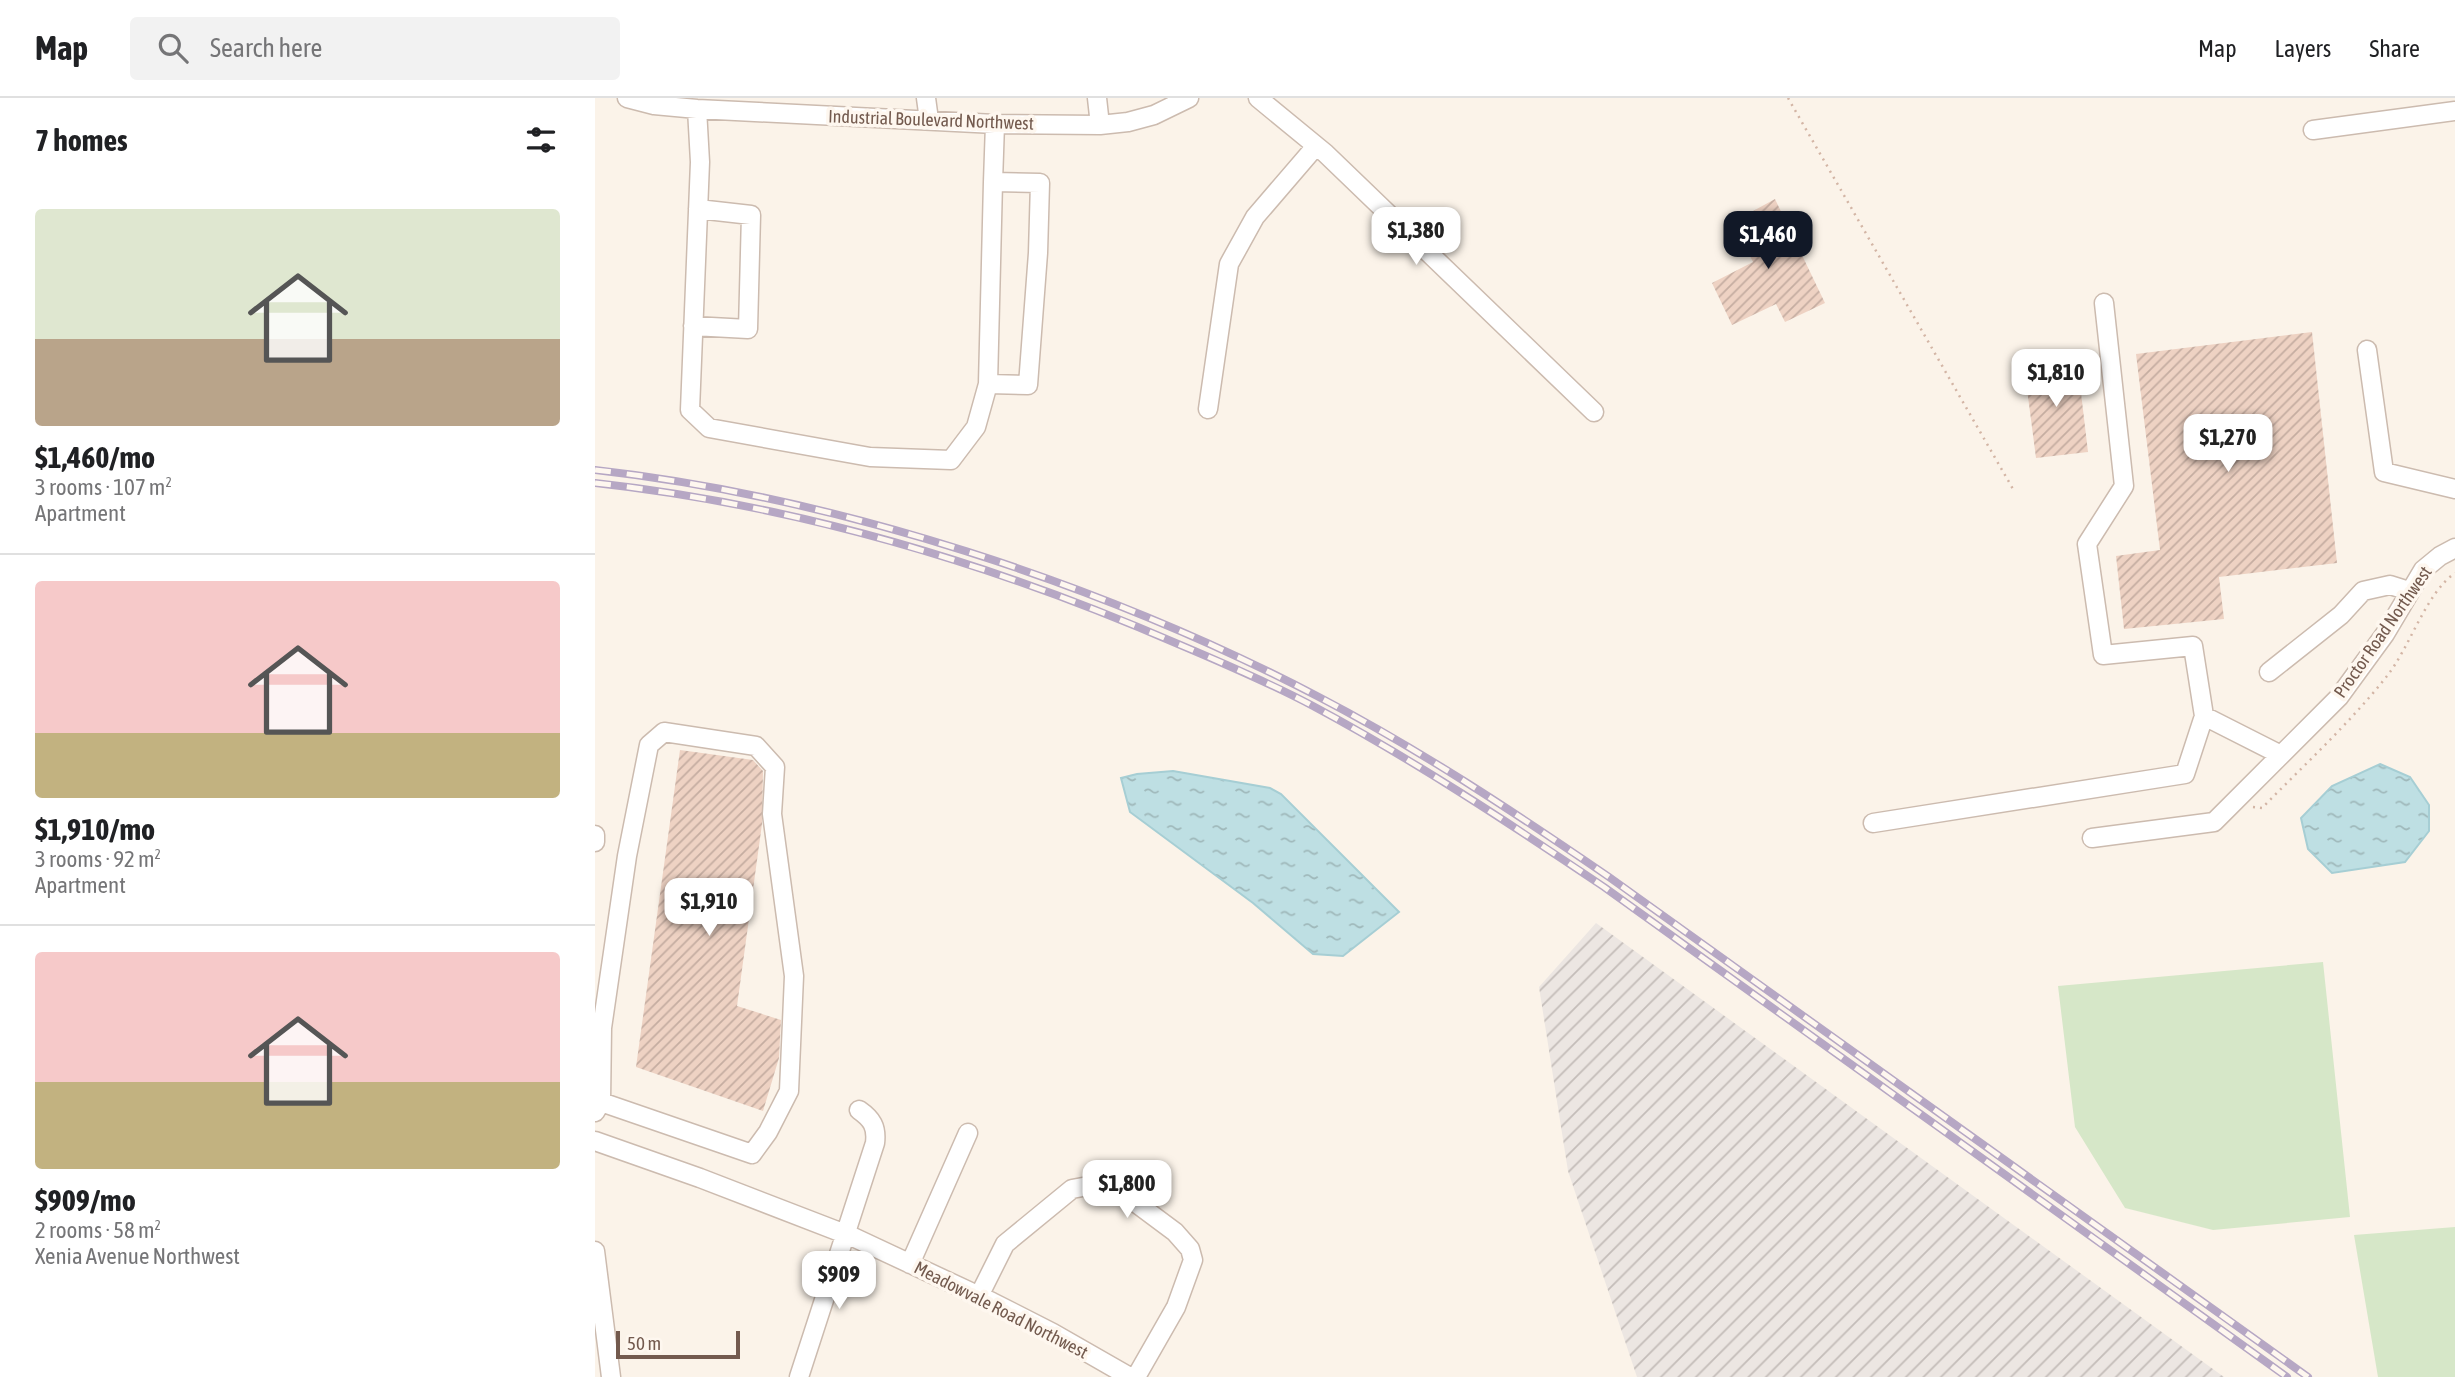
<!DOCTYPE html>
<html lang="en">
<head>
<meta charset="utf-8">
<style>
	body { margin:0; font-family:"Asap Condensed",sans-serif; background:#f2f2f2; color:#202124; height:100vh; display:flex; flex-direction:column; font-size:26px; white-space:nowrap }
	* { box-sizing:border-box; margin:0 }
	p { font-size:23px; color:#757577 }
	.icon { flex:none; width:38px; height:38px; fill:none; stroke:currentColor; stroke-width:2; stroke-linecap:round; stroke-linejoin:round }
	.map { position:relative; flex:1; overflow:hidden }
	.side { display:flex; flex-direction:column; background:#fff; width:595px }
	.side>* { flex:none }
	.scale { position:absolute; left:21px; bottom:18px; width:124px; box-sizing:border-box; padding-left:7px; border:4px solid #735a4e; border-top:0; font-size:19px; line-height:24px; white-space:nowrap; color:#735a4e; -webkit-text-stroke:5px #fef7ef; paint-order:stroke }
	.price { position:absolute; translate:-50% -60px; padding:0 16px; border-radius:14px; background:#fff; color:#222; font-size:23px; line-height:46px; filter:drop-shadow(0 2px 4px #0008) }
	.price::after { content:''; position:absolute; left:50%; top:42px; width:21px; height:16px; margin-left:-10px; background:inherit; clip-path:polygon(0 0,100% 0,50% 100%) }
	.price.on { background:#111827; color:#fff }
	ul { padding:0; list-style:none }
	li { display:grid; align-content:center; gap:14px; height:371px; padding:0 35px }
	li+li { border-top:2px solid #e0e0e0 }
	li span { display:grid; place-items:center; height:217px; border-radius:7px; color:#555 }
	li>.icon { margin-inline-start:auto }
	span .icon { width:126px; height:126px; fill:#fffc; stroke-width:1 }
	li b { font-size:30px }
	h2 { display:flex; justify-content:space-between; align-items:center; height:84px; padding:0 35px; font-size:30px }
	header { display:flex; align-items:center; gap:42px; box-sizing:border-box; height:98px; padding:0 35px; background:#fff; border-bottom:2px solid #e0e0e0 }
	header strong { font-size:33px }
	nav { display:flex; gap:38px; margin-inline-start:auto; font-size:24px }
	.search { width:490px; height:63px; background:#f2f2f2; display:flex; align-items:center; gap:18px; box-sizing:border-box; padding:0 24px; border-radius:7px; color:#757577; font-size:26px }
	main { display:flex; flex:1; min-height:0 }
	.map>svg:first-child { display:block }
	.industrial { fill:url(#industrial-furrows) }
	.pitch { fill:#d6e7c8 }
	.water { fill:url(#water-ripples); stroke:#a6ced4; stroke-width:2 }
	.building { fill:url(#building-hatch) }
	.lines { fill:none; stroke-linecap:round; stroke-linejoin:round }
	.minor-casing { stroke:#ccbbaf; stroke-width:21 }
	.path { stroke:#d3b5a5; stroke-width:2.5; stroke-dasharray:2 5; stroke-linecap:butt }
	.minor { stroke:#fff; stroke-width:18 }
	.rail-casing { stroke:#b6a7c4; stroke-width:8 }
	.rail { stroke:#fef7ef; stroke-width:5; stroke-dasharray:16; stroke-linecap:butt }
	.labels { text-anchor:middle; stroke-width:7; stroke-linejoin:round; paint-order:stroke }
	.street-label { font-size:18px; fill:#735a4e; stroke:#fef7ef }
</style>
</head>
<body>
<header>
<strong>Map</strong>
<div class="search"><svg class="icon" aria-label="search" viewBox="0 0 24 24"><circle cx="10" cy="10" r="6"/><path d="M15 15l6 6"/></svg>Search here</div>
<nav><a>Map</a><a>Layers</a><a>Share</a></nav>
</header>
<main>
<section class="side">
<h2>7 homes<svg class="icon" aria-label="filters" viewBox="0 0 24 24"><path d="M4 7h16M4 17h16"/><circle cx="9" cy="7" r="2"/><circle cx="15" cy="17" r="2"/></svg></h2>
<ul>
<li><span style="background:linear-gradient(#dfe7d0 60%,#b9a48a 0)"><svg class="icon" aria-label="home" viewBox="0 0 24 24"><path d="M3 11l9-7 9 7M6 9v11h12V9"/></svg></span><div><b>$1,460/mo</b><p>3 rooms · 107 m²</p><p>Apartment</p></div></li>
<li><span style="background:linear-gradient(#f6c9c9 70%,#c2b280 0)"><svg class="icon" aria-label="home" viewBox="0 0 24 24"><path d="M3 11l9-7 9 7M6 9v11h12V9"/></svg></span><div><b>$1,910/mo</b><p>3 rooms · 92 m²</p><p>Apartment</p></div></li>
<li><span style="background:linear-gradient(#f6c9c9 60%,#c2b280 0)"><svg class="icon" aria-label="home" viewBox="0 0 24 24"><path d="M3 11l9-7 9 7M6 9v11h12V9"/></svg></span><div><b>$909/mo</b><p>2 rooms · 58 m²</p><p>Xenia Avenue Northwest</p></div></li>
</ul>
</section>
<div class="map">
<svg width="1860" height="1279" viewBox="0 0 1860 1279">
	<defs>
		<pattern id="industrial-furrows" width="10" height="10" patternUnits="userSpaceOnUse" patternTransform="scale(1.75)"><rect width="10" height="10" fill="#ece6e2"/><path d="M-1 1l2-2M0 10L10 0M9 11l2-2" fill="none" stroke="#c4bdb9"/></pattern>
		<pattern id="water-ripples" width="26" height="14" patternUnits="userSpaceOnUse" patternTransform="scale(1.75)"><rect width="26" height="14" fill="#bedfe3"/><path d="M2 4q2-2 4 0t4 0M15 11q2-2 4 0t4 0" fill="none" stroke="#9fb8ba"/></pattern>
		<pattern id="building-hatch" width="6" height="6" patternUnits="userSpaceOnUse" patternTransform="scale(1.75)"><rect width="6" height="6" fill="#eed2c3"/><path d="M-1 1l2-2M0 6l6-6M5 7l2-2" fill="none" stroke="#c5ada1"/></pattern>
	</defs>
	<rect width="100%" height="100%" fill="#fbf3e9"/>
	<path class="industrial" d="M1001,825L1629,1279H1042L973,1073L944,889Z"/>
	<path class="pitch" d="M1728,864L1755,1119L1618,1132L1530,1110L1480,1029L1463,888Z
		M1860,1129V1279H1783L1759,1137Z"/>
	<path class="water" d="M1785,666L1815,679L1834,707V733L1810,764L1737,775L1713,751L1706,720L1737,688Z
		M578,673L675,690L686,696L804,814L748,858L718,856L658,805L535,714L526,680L542,676Z"/>
	<path class="building" d="M1180,101L1230,205L1190,224L1181,206L1137,227L1117,185L1158,164L1138,124Z
		M1717,234L1742,465L1624,479L1629,521L1529,531L1521,458L1565,452L1541,256Z
		M1482,261L1493,354L1441,360L1429,268Z
		M85,652L158,662L168,673L167,726L142,908L186,922L184,960L168,1013L41,969Z"/>
	<g class="lines">
		<g class="minor-casing">
			<path id="minor" d="M32,0L59,7L102,11L400,26L505,27L533,24L559,17L594,0
				M331,0L334,22
				M502,0L505,27
				M663,0L730,55L999,314
				M102,11L105,64L95,312L114,330L275,359L356,362L381,329L393,286L433,287L443,155L445,85L398,84L400,26
				M1718,32L1860,13
				M1509,205L1529,388L1492,446L1508,557L1598,548L1609,618L1686,657
				M98,228L153,231L156,117L103,111
				M1772,252L1789,374L1860,391
				M393,286L398,84
				M613,311L634,166L660,119L721,48
				M1674,574L1746,517L1768,493L1795,487L1814,493
				M1278,725L1590,676L1609,618
				M0,737V744
				M1497,740L1619,724L1744,599L1790,536L1828,472L1845,458L1860,450
				M0,1014L6,1004L7,930L32,758L54,647L69,634L161,648L180,669L177,716L199,878L194,993L173,1034L157,1056L6,1004
				M0,1043L105,1080L258,1139L397,1204L458,1235L535,1279
				M0,1153L16,1279
				M315,1166L373,1035
				M384,1198L410,1146L477,1091L504,1086L533,1099L580,1134L595,1151L598,1162L581,1209L541,1279
				M204,1279L280,1045C282,1029 277,1021 264,1012"/>
		</g>
		<path class="path" d="M1193,0L1418,391
			M1658,709L1667,710C1709,667 1755,625 1792,578C1815,549 1831,495 1860,475"/>
		<use href="#minor" class="minor"/>
		<g class="rail-casing">
			<path id="rail" d="M0,372C241,399 507,486 722,598C824,651 919,714 1014,779L1713,1279
				M0,385C200,407 399,466 583,546C628,565 675,585 718,608C819,662 914,725 1009,789L1692,1279"/>
		</g>
		<use href="#rail" class="rail"/>
	</g>
	<g class="labels">
		<g class="street-label">
			<text transform="translate(336 22) rotate(2)" y="6">Industrial Boulevard Northwest</text>
			<text transform="translate(1788 534) rotate(-55)" y="6">Proctor Road Northwest</text>
			<text transform="translate(406 1212) rotate(27)" y="6">Meadowvale Road Northwest</text>
		</g>
	</g>
</svg>
<div class="scale">50 m</div>
<b class="price" style="left:821px;top:169px">$1,380</b>
<b class="price on" style="left:1173px;top:173px">$1,460</b>
<b class="price" style="left:1461px;top:311px">$1,810</b>
<b class="price" style="left:1633px;top:376px">$1,270</b>
<b class="price" style="left:114px;top:840px">$1,910</b>
<b class="price" style="left:532px;top:1122px">$1,800</b>
<b class="price" style="left:244px;top:1213px">$909</b>
</div>
</main>
</body>
</html>
